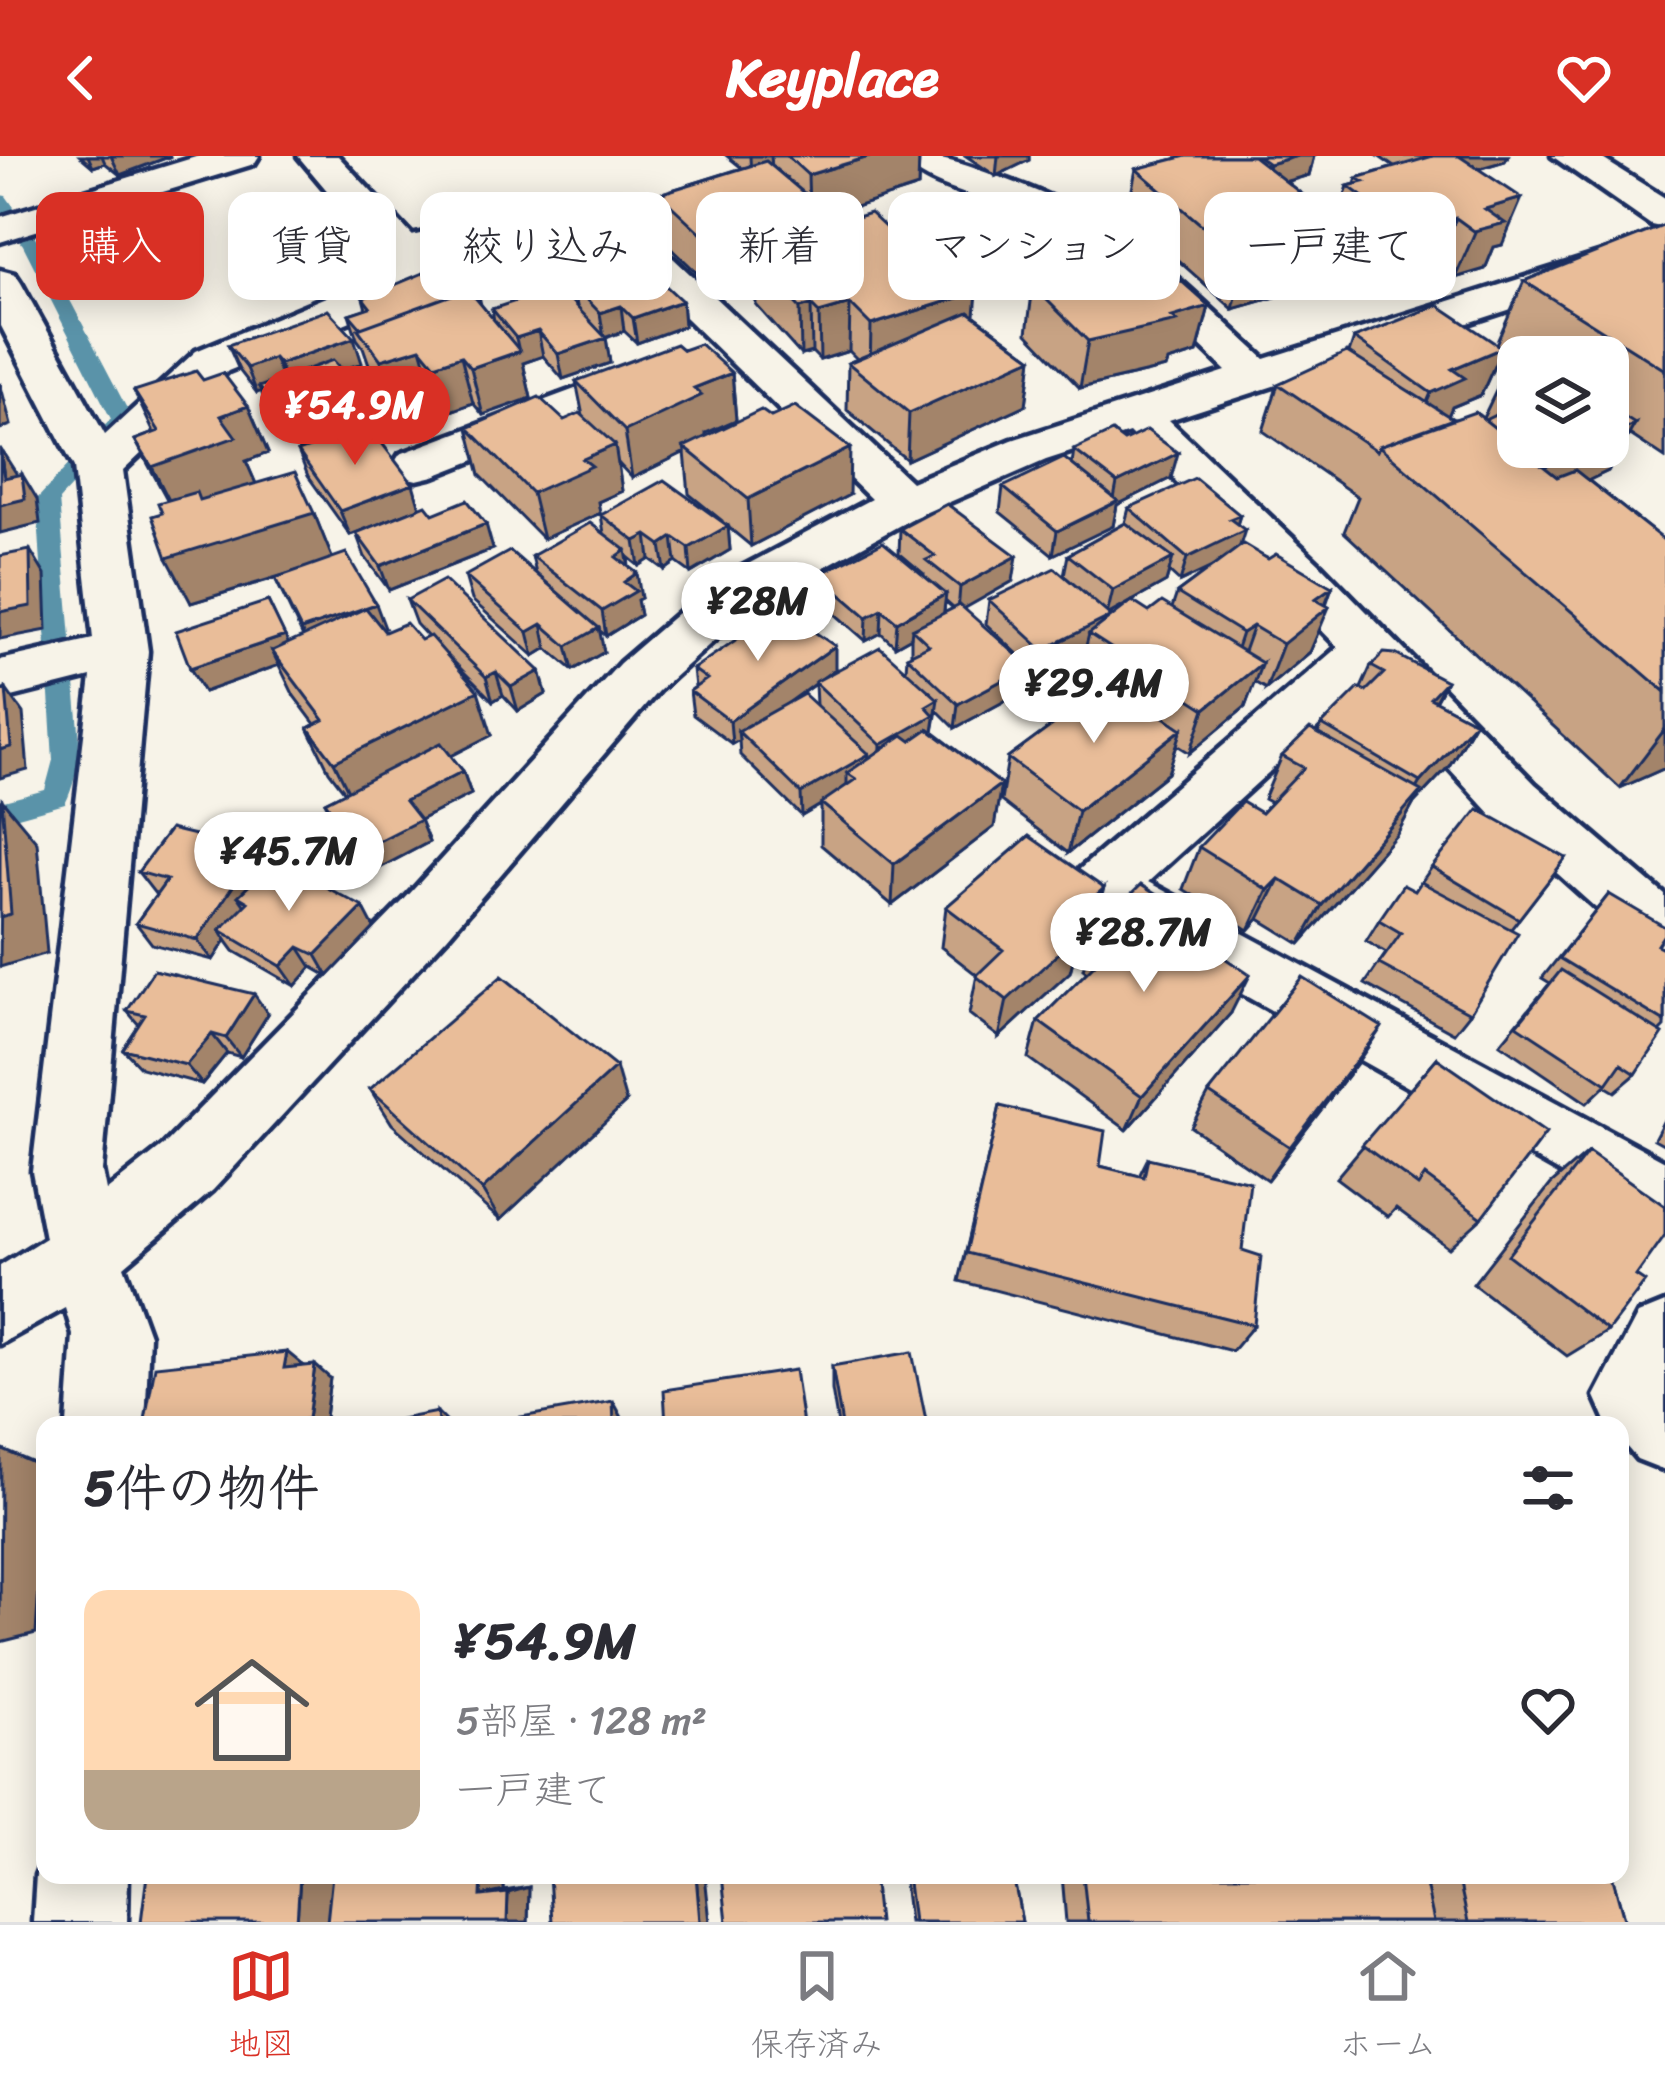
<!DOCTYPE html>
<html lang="ja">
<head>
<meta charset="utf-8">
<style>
	body { margin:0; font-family:Sriracha,"Klee One",sans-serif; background:#f2f2f3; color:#2b2b33; height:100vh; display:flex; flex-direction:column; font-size:45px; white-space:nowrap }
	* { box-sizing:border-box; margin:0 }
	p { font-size:39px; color:#7c7c81 }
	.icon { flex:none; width:66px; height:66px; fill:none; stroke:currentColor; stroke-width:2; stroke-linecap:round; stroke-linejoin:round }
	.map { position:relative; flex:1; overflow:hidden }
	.sheet { position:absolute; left:36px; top:1260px; width:1593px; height:468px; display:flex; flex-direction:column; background:#fff; border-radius:24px; box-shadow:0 6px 30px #0003 }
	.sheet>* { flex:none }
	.guide { position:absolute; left:36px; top:36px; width:1593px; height:108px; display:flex; gap:24px }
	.fabs { position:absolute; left:1497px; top:180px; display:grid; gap:24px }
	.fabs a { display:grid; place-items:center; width:132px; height:132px; border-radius:24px; background:#fff; box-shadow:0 6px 30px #0003; font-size:60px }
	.price { position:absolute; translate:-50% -102px; padding:0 27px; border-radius:42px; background:#fff; color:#222; font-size:39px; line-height:78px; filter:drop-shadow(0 3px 6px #0008) }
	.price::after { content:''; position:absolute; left:50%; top:72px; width:36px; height:27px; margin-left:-18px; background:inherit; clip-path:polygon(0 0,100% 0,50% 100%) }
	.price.selected { background:#d93025; color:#fff }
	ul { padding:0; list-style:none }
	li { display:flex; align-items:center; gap:36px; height:300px; padding:0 48px }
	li+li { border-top:3px solid #e1e1e2 }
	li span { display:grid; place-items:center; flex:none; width:336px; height:240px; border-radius:24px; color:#555 }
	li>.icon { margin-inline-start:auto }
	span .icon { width:144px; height:144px; fill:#fffc; stroke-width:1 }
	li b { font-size:51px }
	h2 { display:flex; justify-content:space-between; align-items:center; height:144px; padding:0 48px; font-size:51px }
	.pill { padding:0 42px; border-radius:24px; background:#fff; box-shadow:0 6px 30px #0003; font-size:42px; line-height:108px }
	.pill.selected { background:#d93025; color:#fff }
	header { display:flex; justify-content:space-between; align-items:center; height:156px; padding:0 48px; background:#d93025; color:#fff; font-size:54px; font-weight:700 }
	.tabs { display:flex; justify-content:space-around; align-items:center; height:168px; border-top:3px solid #e1e1e2; background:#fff; font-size:33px; color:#7c7c81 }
	.tabs a { display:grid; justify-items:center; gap:6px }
	.tabs .selected { color:#d93025 }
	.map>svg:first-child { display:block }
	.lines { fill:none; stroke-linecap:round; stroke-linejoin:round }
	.stream { fill:#5a93a9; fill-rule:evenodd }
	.lane-casing { stroke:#1b2f5e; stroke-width:9 }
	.street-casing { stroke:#1b2f5e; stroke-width:9 }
	.secondary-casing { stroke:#1b2f5e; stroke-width:9 }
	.lane { fill:#f7f3e8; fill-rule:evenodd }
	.street { fill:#f7f3e8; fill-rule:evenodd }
	.secondary { fill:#f7f3e8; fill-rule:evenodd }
	.wall { fill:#c8a384; stroke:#1b2f5e; stroke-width:3; fill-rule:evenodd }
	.shaded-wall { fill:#a3846b; stroke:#1b2f5e; stroke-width:3 }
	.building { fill:#e9bd99; stroke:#1b2f5e; stroke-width:3 }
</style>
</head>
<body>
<header><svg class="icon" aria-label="back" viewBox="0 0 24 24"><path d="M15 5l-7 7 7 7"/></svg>Keyplace<svg class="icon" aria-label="heart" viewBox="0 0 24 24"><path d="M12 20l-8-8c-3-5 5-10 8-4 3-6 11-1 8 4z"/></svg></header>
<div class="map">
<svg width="1665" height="1766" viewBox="0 0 1665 1766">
	<rect width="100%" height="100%" fill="#f7f3e8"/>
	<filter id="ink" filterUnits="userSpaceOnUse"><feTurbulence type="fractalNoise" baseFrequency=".00833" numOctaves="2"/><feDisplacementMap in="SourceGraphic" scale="24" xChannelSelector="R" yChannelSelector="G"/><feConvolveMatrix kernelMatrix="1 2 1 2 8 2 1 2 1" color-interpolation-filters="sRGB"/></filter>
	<g filter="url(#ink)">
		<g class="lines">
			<path class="stream" d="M0,39L6,40L41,89L133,264L59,344L79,574C79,600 77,624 65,648L0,666V646L45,634L53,604L37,343L111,263L23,89L0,57Z"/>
			<g class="lane-casing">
				<path id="lane" d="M541,49L550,52V62L400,99L387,91L391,85Z"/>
			</g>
			<g class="street-casing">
				<path id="street" d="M199,0H259L254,8L0,86V61Z
					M298,0H338L423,91L436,116L412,140L228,215L123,315L148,495L102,1015L106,1035L163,990L403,745L620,507L714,426L871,343L643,120L637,111L643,102H673L911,326L1012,284L1226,215C1158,149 1098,85 1007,51C976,40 920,29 901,0C949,0 963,9 1008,24C1131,69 1172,117 1265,203L1665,77V103L1169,264L1320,408L1535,628L1665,739V802L1643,794L1493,660L1369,525L1148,726L1665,1005V1075L1080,747L1071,730L1080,713L1338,491L1129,277L1046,304L913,362L750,452L658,535L447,781L213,1034L124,1110L149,1179L145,1269H67L73,1179L65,1152L0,1188V1110L45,1082L32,1015L91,521L0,544V504L93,483L74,311L0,168V114L15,118L21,127L105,279L196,195L393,113Z
					M664,200L680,204L687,214L680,224L434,320L417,324L400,320L393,309L400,298Z
					M1665,1147V1314L1637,1303L1620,1283V1269L1607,1267L1595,1240L1638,1158Z
					M45,1697V1719H128L127,1766H33L36,1719Z"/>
			</g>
			<g class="secondary-casing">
				<path id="secondary" d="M1552,0H1598L1665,42V72L1651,69Z"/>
			</g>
			<use href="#lane" class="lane"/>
			<use href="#street" class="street"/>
			<use href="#secondary" class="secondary"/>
		</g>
		<path class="wall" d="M80,0H171L120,19L105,7L93,11Z
			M727,0H919L918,31L818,63V84L820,83V72L975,160L1032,202L1026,249L907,304L847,254L848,207L857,203L849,195L820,204L812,196L801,199L756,149L755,117L712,131L664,85L659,38L742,12Z
			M966,0H1029V4L996,20Z
			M1186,0H1314L1309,19L1286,26L1325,56L1341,51L1348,30L1355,28L1357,22L1394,11L1378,0H1508L1505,5L1478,13L1502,89L1494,91L1485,113L1455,122L1437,109L1393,122L1362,98L1355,118L1233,153L1127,59L1136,13Z
			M973,68L1093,105L1010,130L971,93Z
			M1665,69V302L1629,278L1608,315L1588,324L1665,385V612L1620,632L1344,376L1358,341L1263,275L1278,228L1349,197L1354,182L1496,188L1524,125ZM1502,193L1518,204V201H1608V291H1518V222L1498,231L1483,262L1453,263L1448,260L1452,251L1481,239Z
			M573,129L682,145L684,170L637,187L624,175L606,182L610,207L563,223L543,200L523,207L531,242L483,259L473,247L448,256L435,239L395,251L373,220L363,191L357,183L349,158L366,153L363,142L479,140L481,149L494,165L492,153L577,150Z
			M1033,130L1209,150L1197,197L1168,206L1166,212L1080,232L1027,177Z
			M228,189L362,207L342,214L360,234L368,259L354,265L357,274L420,351L493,393L389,434L365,401L356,377L350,379L308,320L298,295L300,294L269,256L261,235L257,237L239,214Z
			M683,194L732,217L736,264L706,277V280L849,339L751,390L728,371L730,394L691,417L676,406L665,414L650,403L639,410L628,401L629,411L641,442L637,444L640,459L606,480L599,474L604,496L573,514L547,492L534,500L472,444L465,420L536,418L532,400L604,377L601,359L720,363L689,338L685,296L632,322L618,307L622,335L598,346L600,357L543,383L480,319L468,272L564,264L583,260L576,225Z
			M203,224L248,250L268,297L246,305L256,328L314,357L332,402L385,472L382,473L385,476L421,484L428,481L416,468L407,444L540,515L546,538L518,555L503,539L493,545L446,498L492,579L451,600L463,615L471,638L420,664L429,686L372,716L336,668L325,646L345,636L329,615L308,572L315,568L294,540L279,509L204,536L190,512L268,445L288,488L303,481L275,422L191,447L162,357L168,345L135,284L154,277L134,235Z
			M1074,294L1171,322L1117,349L1113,370L1053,399L1000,356L1003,331L1072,309Z
			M1129,352L1240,359L1237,368L1240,390L1332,431L1310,496L1266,533L1254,526L1245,551L1190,597L1177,589L1168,617L1068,697L1001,645L1008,602L1098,536L1079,523L1085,494L1039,518L986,468L989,444L1064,419L1068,399L1125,367ZM1212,411L1177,437L1172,452L1110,462L1109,458L1166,426L1169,416L1180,426Z
			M900,373L1013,425L964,452L1025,534L955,572L937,554L933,576L1001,628L994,671L892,749L821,689V649L802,660L740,599L739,584L732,588L693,559L690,535L695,531L693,513H835L823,522L906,514L907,500L911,498V481L895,490L881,477L866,485L819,444L818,419L924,420V418L899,397ZM945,445L953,452L944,457ZM815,528L816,549L792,544Z
			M1371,510L1446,525L1435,545L1475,566L1449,610L1414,647L1397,678L1300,788L1259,763L1249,774L1183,733L1199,691L1261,657L1271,647L1264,643L1282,600L1318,577L1322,569L1361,532Z
			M1566,702L1511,773L1470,857L1454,877L1365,828L1386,797L1366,785L1379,764L1415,735L1432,711Z
			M268,712L374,772L328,820L312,811L295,830L234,795L226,784L213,804L152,788L136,767L156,739L138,716Z
			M1609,738L1657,789L1665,793V871L1660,876L1636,918L1615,936L1605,930L1587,947L1500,888L1550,827L1542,822Z
			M946,751L1092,773L1078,785L1070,816L999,881L969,858L977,819L941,791Z
			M1157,757L1231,857L1127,974L1028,902L1038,865L1087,816L1083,813L1095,774Z
			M127,855L268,858L241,901L227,897L202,928L141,912L123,893L139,869Z
			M1437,902L1482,1062L1449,1092L1396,1052L1388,1061L1336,1022Z
			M1357,907L1267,1024L1191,971L1209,937Z
			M370,933L626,946L500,1064L392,968Z
			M1000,950L1100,1010L1139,1020L1148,1002L1242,1094L1254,1169L1232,1195L959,1125Z
			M1665,962V989L1654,983Z
			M1588,996L1636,1120L1608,1175L1567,1200L1473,1128L1551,1028Z
			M303,1209L330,1222L324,1269H144Z
			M832,1210L927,1269H838L832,1234Z
			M147,1719H504V1735L529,1731L528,1766Z
			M903,1719H1013L1022,1766H909Z
			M1062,1719H1612L1625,1766H1066Z"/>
		<path class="shaded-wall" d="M88,0H102L105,7L93,11Z
			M111,0H171L120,19Z
			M750,0H771L772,13L751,20Z
			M872,0H919L918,31L818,63V96L754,102L755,117L712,131L708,84L809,52L808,19Z
			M998,0H1029V4L996,20Z
			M1297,0H1314L1309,19L1262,32L1269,8Z
			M1458,0H1508L1505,5L1450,21Z
			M1522,42L1502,89L1494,91L1485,113L1455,122L1485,53Z
			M1456,62L1437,109L1393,122L1410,76Z
			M1371,71L1355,118L1233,153L1245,106Z
			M1098,80L1093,105L1010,130L1013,105Z
			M977,136L973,183L870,216L871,169Z
			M682,145L684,170L637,187L633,162Z
			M850,148L849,195L820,204L819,157Z
			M811,149L812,196L801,199L800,152Z
			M621,150L624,175L604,182L600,157Z
			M1209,150L1197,197L1168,206L1166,212L1080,232L1088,185Z
			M538,175L543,200L523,207L531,242L483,259L471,212L519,196L516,182Z
			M354,182L362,207L289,233L279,208Z
			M606,182L610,207L563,223L558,198Z
			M421,192L435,239L395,251L381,204Z
			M1502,192L1481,239L1452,251L1444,269L1411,284L1431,237L1452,213Z
			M461,200L473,247L448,256L435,209Z
			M274,202L284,227L259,231L261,235L257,237L247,212Z
			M1032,202L1026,249L907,304L909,257Z
			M732,217L736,264L706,277V286L684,291L685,296L632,322L625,275L694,232Z
			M0,227L11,269L0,273Z
			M360,234L368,259L354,265L357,274L301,295L292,270L342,241Z
			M248,250L268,297L246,305L256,328L314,357L333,404L191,447L167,402L176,358L152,311L221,260Z
			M1635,268L1608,315L1513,361L1537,314L1587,291H1608V281Z
			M615,289L622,335L598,346L600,357L543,383L532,337L583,303Z
			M0,292L16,317L19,344L22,318L37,343L40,367L0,377V349L4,322Z
			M850,292L849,339L751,390L748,343Z
			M1178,297L1171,322L1117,349L1113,370L1053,399L1057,375L1113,348L1117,327Z
			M413,328L420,352L350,379L340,355Z
			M1240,359L1234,379L1245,374L1237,399L1180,426L1187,402L1230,363Z
			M486,368L493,393L389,434L380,410Z
			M728,370L730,394L691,417L689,392Z
			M647,379L650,403L639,410L635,385Z
			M673,381L676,406L665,414L661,389Z
			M30,394L45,419L47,474L0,483V456Z
			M626,394L630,419L616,401Z
			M1017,400L1013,425L958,456L960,431Z
			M1173,402L1166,426L1107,459L1113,434Z
			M637,417L641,442L637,444L640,459L606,480L602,455L624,426Z
			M1332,431L1321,458L1329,451L1310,496L1266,533L1283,488L1315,443Z
			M946,438L943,462L912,473L911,481L895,490L897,466Z
			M376,448L385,472L312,498L301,474Z
			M882,453L881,477L866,485L867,461Z
			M1111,460L1105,484L1089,478L1085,494L1039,518L1043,494Z
			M542,468L547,492L534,500L528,476Z
			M1253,470L1237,515L1227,522L1242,477Z
			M599,472L604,496L573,514L567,490Z
			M285,480L296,504L272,495L279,509L204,536L190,512Z
			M835,490V513L743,580L738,575L739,584L732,588L730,565Z
			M1262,507L1245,551L1190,597L1205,553Z
			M1029,510L1025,534L955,572L958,548Z
			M540,515L546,538L518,555L511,531Z
			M496,516L503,539L493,545L486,521Z
			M1446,525L1422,569L1430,542Z
			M6,533L23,557L28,614L0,622V594Z
			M478,535L492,579L355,649L334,606Z
			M938,543L932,582L880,612L881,589L926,550Z
			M1475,566L1449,610L1414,647L1397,678L1300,788L1322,749L1401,659L1420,626Z
			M1182,573L1168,617L1068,697L1078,655Z
			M1665,573V612L1620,632Z
			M869,598L868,621L847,617V633L802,660L801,637Z
			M463,615L471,638L420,664L429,686L372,716L361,694L405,645Z
			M1001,628L994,671L892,749L894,708Z
			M2,644L37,686L47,797L0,811Z
			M257,694L271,716L248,746L238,740L247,753L220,774L226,784L213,804L197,784Z
			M1279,723L1259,763L1249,774L1268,734Z
			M1104,732L1092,773L1078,785L1070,816L999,881L1007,844L1067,766Z
			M363,751L374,772L328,820L316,799Z
			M299,791L312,811L295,830L281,810Z
			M1250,819L1231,857L1127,974L1142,940Z
			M254,838L268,858L241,901L226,882Z
			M1382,871L1357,907L1267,1024L1290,991Z
			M212,878L227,897L202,928L186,909Z
			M616,911L626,946L500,1064L482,1034Z
			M287,1196L303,1209L300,1225L284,1212Z
			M315,1209L330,1222L324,1269H317L308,1263Z
			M613,1245L625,1267V1269H614Z
			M437,1256L450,1269H438Z
			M1,1293L45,1312V1340L36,1477L0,1486Z
			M300,1719H334L331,1766H297Z
			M482,1719H504V1735L481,1740Z
			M696,1719H705L710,1766H700Z
			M529,1731L528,1766H507L508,1737Z"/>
		<path class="building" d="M787,0H872L808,19Z
			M1186,0H1253L1325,56L1344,50L1371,71L1245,106L1136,13Z
			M1258,0H1297L1269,8Z
			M1433,0H1459L1522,42L1485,53L1505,67L1474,75L1456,62L1410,76L1348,30L1364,26L1357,22Z
			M766,5L818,49L708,84L659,38Z
			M1055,44L1098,80L1013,105L973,68Z
			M870,57L937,120L953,115L977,136L871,169L850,148L819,157L811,149L800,152L754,102L829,81L820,72Z
			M1665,69V214L1524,125Z
			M1151,98L1209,150L1172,161L1177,165L1088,185L1033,130Z
			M640,106L682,145L633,162L621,150L600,157L573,129Z
			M447,107L479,140L474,141L468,133L361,172L349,158L370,151L363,142Z
			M558,131L606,182L558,198L538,175L516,182L492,153Z
			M468,133L520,195L471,212L461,200L435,209L421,192L381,204L358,173Z
			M1438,149L1502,192L1452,213L1465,222L1431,237L1354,182Z
			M328,154L354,182L279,208L274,202L247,212L228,189Z
			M969,156L1032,202L909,257L848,207Z
			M676,188L683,194L700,188L732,217L694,232L702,239L625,275L576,225Z
			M1347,196L1453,263L1379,290L1377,295L1278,228Z
			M333,204L360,234L342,241L348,249L292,270L259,231Z
			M196,215L203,224L223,217L248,250L221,260L236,281L152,311L135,284L159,275L134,235Z
			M1518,222V244L1498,231Z
			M539,241L564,264L580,257L615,289L583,303L592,310L532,337L468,272Z
			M1518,248V290L1485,264Z
			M795,250L850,292L748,343L684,291L761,254L771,261Z
			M1608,251L1635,268L1608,281Z
			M1475,256L1557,321L1575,314L1665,385V536L1379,290Z
			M369,270L413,328L340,355L298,295Z
			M1147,274L1178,297L1117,327L1074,294L1112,276L1124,285Z
			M1520,291H1587L1545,311Z
			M0,292L4,322L22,318L25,343L0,349Z
			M1064,302L1118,345L1057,375L1003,331Z
			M295,316L314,357L167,402L152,360L162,357L158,347L196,336L199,344Z
			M1195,322L1240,359L1230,363L1245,374L1187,402L1129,352Z
			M664,324L728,370L689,392L673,381L661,389L647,379L635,385L601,359Z
			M467,344L486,368L380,410L356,377L426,349L433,358Z
			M947,348L1017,400L960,431L926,404L935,400L900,373Z
			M590,367L626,394L616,401L637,417L624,426L636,435L602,455L532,400Z
			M1126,367L1173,402L1113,434L1068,399Z
			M883,386L946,438L897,466L882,453L867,461L818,419Z
			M1243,388L1268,403L1276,398L1332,431L1315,443L1329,451L1283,488L1253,470L1242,477L1177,437Z
			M30,394L31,450L0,456V400Z
			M510,395L599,472L567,490L542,468L528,476L465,420Z
			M346,397L376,448L301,474L275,422Z
			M1055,412L1111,460L1043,494L989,444Z
			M444,424L540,515L511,531L496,516L486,521L407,444Z
			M268,445L285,480L190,512L176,475Z
			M1132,445L1149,456L1162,446L1262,507L1205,553L1089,478Z
			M960,449L1029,510L958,548L907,500L929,489L912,473Z
			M366,452L385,476L406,467L421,484L430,480L478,535L334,606L308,572L324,564L272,495Z
			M781,453L835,490L730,565L690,535L707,523L693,513Z
			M880,491L938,543L926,550L934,559L881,589L815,526Z
			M1384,497L1395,498L1446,525L1430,542L1475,566L1420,626L1322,569L1359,532L1366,535L1384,517L1371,510Z
			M1104,531L1120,542L1128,536L1182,573L1078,655L1008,602Z
			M6,533L11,591L0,594V535Z
			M804,538L869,598L801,637L738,575Z
			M928,573L1001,628L894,708L821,647L856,623L847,617L903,579L911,585Z
			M1310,573L1421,635L1322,749L1279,723L1268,734L1199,691L1242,646L1261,657L1304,612L1282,600Z
			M441,587L463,615L405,645L420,664L361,694L325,646Z
			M2,644L11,758L0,761V645Z
			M1478,653L1566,702L1519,763L1432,711Z
			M170,673L257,694L197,784L136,767L167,724L138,716Z
			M1029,680L1104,732L1067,766L1081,777L1007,844L976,820L1003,794L946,751Z
			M276,704L363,751L316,799L299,791L281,810L220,774L248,746L238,740Z
			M1421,726L1518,777L1470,857L1379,808L1401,777L1379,764L1403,729L1415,735Z
			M1141,729L1163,743L1152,753L1250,819L1142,940L1038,865L1115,788L1095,774Z
			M1609,738L1665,771V777L1657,789L1665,793V866L1559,802Z
			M154,814L254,838L226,882L212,878L186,909L123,893L145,859L127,855Z
			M1561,814L1663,878L1636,918L1621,908L1607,928L1517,869Z
			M502,820L616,911L482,1034L370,933Z
			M1302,821L1382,871L1290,991L1209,937Z
			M1437,902L1546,977L1482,1062L1425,1020L1418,1030L1362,989Z
			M1000,950L1105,975L1100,1010L1144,1021L1148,1002L1250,1026L1242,1094L1261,1100L1254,1169L966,1097Z
			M1588,996L1665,1050V1079L1636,1120L1645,1126L1608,1175L1508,1099Z
			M287,1196L284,1212L315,1209L308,1263L245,1269H144L155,1210Z
			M912,1196L927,1269H842L832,1210Z
			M795,1214L803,1269H666L664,1234Z
			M613,1245L614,1269H475Z
			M437,1256L438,1269H370Z
			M147,1719H300L297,1766H141Z
			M332,1719H482L481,1740L508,1737L507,1766H327Z
			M549,1719H696L700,1766H552Z
			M722,1719H873L878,1766H727Z
			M907,1719H1013L1022,1766H913Z
			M1083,1719H1424L1434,1766H1088Z
			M1458,1719H1612L1625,1766H1468Z"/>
	</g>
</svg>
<div class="fabs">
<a><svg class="icon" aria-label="layers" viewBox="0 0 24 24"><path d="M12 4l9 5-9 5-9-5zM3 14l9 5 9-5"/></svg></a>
</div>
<b class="price selected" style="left:355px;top:312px">¥54.9M</b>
<b class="price" style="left:758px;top:508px">¥28M</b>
<b class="price" style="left:1094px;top:590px">¥29.4M</b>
<b class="price" style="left:289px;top:758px">¥45.7M</b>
<b class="price" style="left:1144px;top:839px">¥28.7M</b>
<div class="guide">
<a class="pill selected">購入</a>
<a class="pill">賃貸</a>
<a class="pill">絞り込み</a>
<a class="pill">新着</a>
<a class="pill">マンション</a>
<a class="pill">一戸建て</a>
</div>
<section class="sheet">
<h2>5件の物件<svg class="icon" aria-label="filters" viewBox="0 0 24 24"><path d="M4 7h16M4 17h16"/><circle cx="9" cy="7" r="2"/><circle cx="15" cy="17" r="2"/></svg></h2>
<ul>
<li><span style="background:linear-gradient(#ffd9b3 75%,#b9a48a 0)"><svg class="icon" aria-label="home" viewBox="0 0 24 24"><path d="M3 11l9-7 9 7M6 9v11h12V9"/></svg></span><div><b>¥54.9M</b><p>5部屋 · 128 m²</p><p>一戸建て</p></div><svg class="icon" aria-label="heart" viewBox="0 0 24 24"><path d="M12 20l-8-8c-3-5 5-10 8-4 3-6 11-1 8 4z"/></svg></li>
</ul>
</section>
</div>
<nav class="tabs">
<a class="selected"><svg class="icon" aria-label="map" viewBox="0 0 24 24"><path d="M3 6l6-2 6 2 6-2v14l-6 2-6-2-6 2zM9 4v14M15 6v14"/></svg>地図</a>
<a><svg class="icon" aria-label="saved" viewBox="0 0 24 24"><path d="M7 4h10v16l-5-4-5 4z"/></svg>保存済み</a>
<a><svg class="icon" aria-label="home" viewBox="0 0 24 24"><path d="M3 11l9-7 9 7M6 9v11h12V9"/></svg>ホーム</a>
</nav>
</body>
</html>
